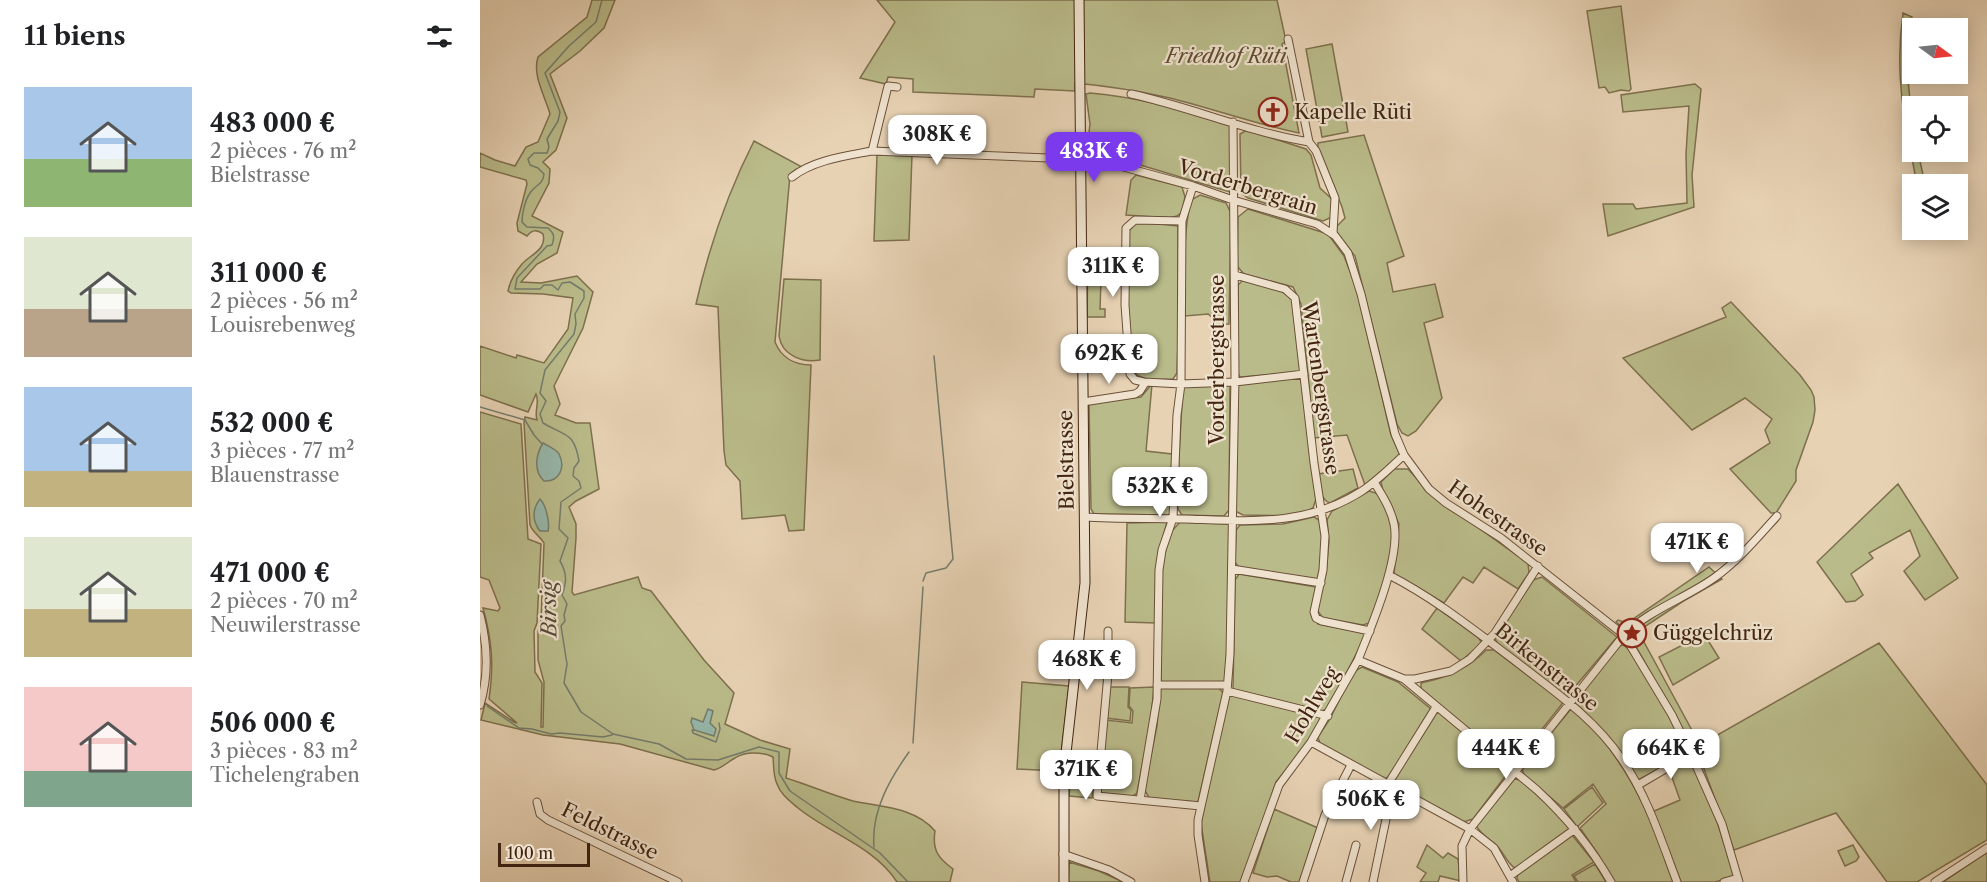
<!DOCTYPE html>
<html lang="fr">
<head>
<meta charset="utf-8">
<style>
	body { margin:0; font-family:"Libre Caslon Text",serif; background:#f2f2f2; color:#202124; height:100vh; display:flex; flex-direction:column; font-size:22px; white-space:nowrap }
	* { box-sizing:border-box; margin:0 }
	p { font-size:20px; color:#757577 }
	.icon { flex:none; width:33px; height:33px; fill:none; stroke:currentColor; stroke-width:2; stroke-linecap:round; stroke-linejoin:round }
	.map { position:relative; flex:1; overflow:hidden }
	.sheet { display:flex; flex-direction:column; background:#fff; width:480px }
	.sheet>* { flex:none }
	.needle { width:39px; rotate:105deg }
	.controls { position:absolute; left:1422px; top:18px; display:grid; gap:12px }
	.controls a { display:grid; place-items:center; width:66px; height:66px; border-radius:0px; background:#fff; box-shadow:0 3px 15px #0003; font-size:30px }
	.scale { position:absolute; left:18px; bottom:15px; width:92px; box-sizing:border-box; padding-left:6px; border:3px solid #422510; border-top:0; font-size:16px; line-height:21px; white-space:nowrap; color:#422510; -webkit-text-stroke:4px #efe2ce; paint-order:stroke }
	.price { position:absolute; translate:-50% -51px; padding:0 14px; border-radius:12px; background:#fff; color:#222; font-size:20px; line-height:39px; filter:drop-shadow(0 2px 3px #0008) }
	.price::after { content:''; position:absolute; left:50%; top:36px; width:18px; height:14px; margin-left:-9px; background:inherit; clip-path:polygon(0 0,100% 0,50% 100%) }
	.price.active { background:#7c3aed; color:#fff }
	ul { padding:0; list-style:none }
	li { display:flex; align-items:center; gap:18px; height:150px; padding:0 24px }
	li span { display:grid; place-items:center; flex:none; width:168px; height:120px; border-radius:0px; color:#555 }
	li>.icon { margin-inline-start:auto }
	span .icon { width:72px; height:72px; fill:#fffc; stroke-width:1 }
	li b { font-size:26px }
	h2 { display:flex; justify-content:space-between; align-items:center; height:72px; padding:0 24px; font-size:26px }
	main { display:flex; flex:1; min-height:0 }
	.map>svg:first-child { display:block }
	.green { fill:#babb8a; stroke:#7e704d; stroke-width:1.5 }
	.water { fill:#97b8ab; stroke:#757d6d; stroke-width:1.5 }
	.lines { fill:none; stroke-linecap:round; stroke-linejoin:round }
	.stream { stroke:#757d6d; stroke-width:1.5 }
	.street-casing { stroke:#6b5039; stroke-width:9 }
	.secondary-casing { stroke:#422510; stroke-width:11 }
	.street { stroke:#efe2ce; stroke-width:7 }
	.secondary { stroke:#efe2ce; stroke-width:9 }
	.labels { text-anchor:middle; stroke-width:4.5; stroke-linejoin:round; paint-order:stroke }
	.park-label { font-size:20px; font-style:italic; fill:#604a2e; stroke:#efe2ce }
	.poi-label { font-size:20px; fill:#422510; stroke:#efe2ce; text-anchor:start }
	.street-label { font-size:20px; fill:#422510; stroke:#efe2ce }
	.water-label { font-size:21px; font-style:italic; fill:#574a37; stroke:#efe2ce }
</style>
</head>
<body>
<main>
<section class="sheet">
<h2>11 biens<svg class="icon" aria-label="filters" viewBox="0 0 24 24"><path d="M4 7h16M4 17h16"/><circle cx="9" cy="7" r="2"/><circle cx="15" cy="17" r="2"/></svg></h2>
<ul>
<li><span style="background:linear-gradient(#a9c7e8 60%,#8fb573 0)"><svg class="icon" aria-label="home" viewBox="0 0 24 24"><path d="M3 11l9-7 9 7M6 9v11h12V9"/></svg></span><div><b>483 000 €</b><p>2 pièces · 76 m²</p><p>Bielstrasse</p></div></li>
<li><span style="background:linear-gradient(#dfe7d0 60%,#b9a48a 0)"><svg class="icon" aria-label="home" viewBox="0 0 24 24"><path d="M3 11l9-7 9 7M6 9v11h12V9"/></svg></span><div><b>311 000 €</b><p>2 pièces · 56 m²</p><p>Louisrebenweg</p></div></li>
<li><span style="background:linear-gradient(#a9c7e8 70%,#c2b280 0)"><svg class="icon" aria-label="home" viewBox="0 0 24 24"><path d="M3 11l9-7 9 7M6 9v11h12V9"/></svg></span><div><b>532 000 €</b><p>3 pièces · 77 m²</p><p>Blauenstrasse</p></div></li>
<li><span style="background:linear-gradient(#dfe7d0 60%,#c2b280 0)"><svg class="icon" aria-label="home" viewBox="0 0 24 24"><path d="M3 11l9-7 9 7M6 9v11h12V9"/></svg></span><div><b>471 000 €</b><p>2 pièces · 70 m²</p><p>Neuwilerstrasse</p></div></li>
<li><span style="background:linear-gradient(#f6c9c9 70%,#7fa58c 0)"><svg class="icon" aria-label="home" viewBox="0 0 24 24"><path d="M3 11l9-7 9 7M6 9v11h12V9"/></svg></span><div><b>506 000 €</b><p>3 pièces · 83 m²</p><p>Tichelengraben</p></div></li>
</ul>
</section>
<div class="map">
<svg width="1507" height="882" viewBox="0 0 1507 882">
	<rect width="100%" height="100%" fill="#e7d2b4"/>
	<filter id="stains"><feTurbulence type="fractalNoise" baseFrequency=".00333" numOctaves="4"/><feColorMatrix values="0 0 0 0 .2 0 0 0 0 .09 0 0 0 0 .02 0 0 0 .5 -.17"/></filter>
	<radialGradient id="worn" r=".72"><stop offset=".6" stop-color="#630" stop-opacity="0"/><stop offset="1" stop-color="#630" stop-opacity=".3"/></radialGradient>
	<path class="green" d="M112,0H135L124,28L100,51L70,74L87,118L76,150L63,162L70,169L69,183L52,216L83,232L77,253L57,264L41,282L61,283L97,276L113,292L103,328L74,386L80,404L75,415L96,423H110L119,489L96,501L89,507L96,524V538L92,592L94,595L158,577L162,588L171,591L224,660L254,693L245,724L280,740L310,749L306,778C329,785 351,795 373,801C401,807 435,807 455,831C452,850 458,858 473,869L470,882H417C395,847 350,834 318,808C310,801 301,795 297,784C293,775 294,767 293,757C283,752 265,751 255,758C247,762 243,768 234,770L140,744L63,735L1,720L5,703L34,722L37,723L9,699C14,665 12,641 3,608L18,611L20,608L9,580L0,577V412L41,424L48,539L61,544L57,623L54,631L55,672L62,683L61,727H63L64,682L58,660V632L61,620L64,543C60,536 53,533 50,525L44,423L45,417L57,420C54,411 60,402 56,394L48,412L0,395V346L36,358L37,355L64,363L88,329L93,298L63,294L31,293L28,291C30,281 35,272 42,264C51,254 67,250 63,234C56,229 52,230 47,236L38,231L37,223L47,184L46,180L0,167V153L15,160L35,166L46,147L58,142L70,114C65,96 52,75 58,57L107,17Z
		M397,0H797L806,41L802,44L819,133C775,124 734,109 690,98C659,91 628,86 595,83V91L555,89L554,97L433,92V79L408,77L406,84L380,78L415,22Z
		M1141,6L1151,89L1149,91L1141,90L1129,93L1125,87L1119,88L1107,11Z
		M1423,13L1432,17L1427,69L1432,121V152H1438L1445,184H1437C1425,123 1414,76 1423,13Z
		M852,44L868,132L842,137L826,49Z
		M1215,84L1221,89L1212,175L1214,207L1128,236L1123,204H1153L1156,209L1207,203L1206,154L1209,106L1143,112L1141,95Z
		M610,93C658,97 704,110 750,123V192L647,161L609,153L607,149L610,124L606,94Z
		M767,130L826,149L831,155L840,188L852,199V217L843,221L768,198L761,193L760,134Z
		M884,135L924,256L907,263L913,292L955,284L963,317L944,323L962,398L936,431L928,436L922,433L917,424L875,256L856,233L857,226L865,218L862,207L838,147V143Z
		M274,141L322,167L310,175L295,342C301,357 314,365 331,365L324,530L309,531L305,515L262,519L260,481L246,465L244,451L238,307L216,304C229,247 247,194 274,141Z
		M397,155H432L429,240L394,241Z
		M656,175L702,187L705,197L702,212L697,216L689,218L646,215L651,180Z
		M720,195L746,203L751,213L749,324L735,325L733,318L728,314L705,316C705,277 702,237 711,200Z
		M768,209L848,234L864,256L876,287L911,435L920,455L885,485L867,435L834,438L821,304L813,287L764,274L757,266L758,217Z
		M661,222L698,226V342L697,373L693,379C678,379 661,383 652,369L648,310V232L655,224Z
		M608,254H622L620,309H625V317H607Z
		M304,279L341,280L340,360C323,363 302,356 299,336Z
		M763,280C780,285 807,287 814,304L822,372L760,377L758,373V285Z
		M1251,302L1320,375L1331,390L1334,397L1335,410L1333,422L1316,470V481L1296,513H1291L1250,469L1290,443L1285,430L1292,419L1265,398L1212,430L1143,358L1246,317L1242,308Z
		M821,377L836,499L833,508L818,516L763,515L755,511L757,388L761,383Z
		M672,384L666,451L692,454L690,515L614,514L611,509L609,403L661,397Z
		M703,385H750L749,510L744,516L702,515L698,509L697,493Z
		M873,469L878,488L850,503C839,499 840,484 838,474Z
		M914,469H928L952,495L1048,563L1049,573L1038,589L1004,567L993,583L983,577L964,603L914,574L919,524L903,491L901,482Z
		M1418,484L1478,578L1445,600L1424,571L1440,556L1430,530L1389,553L1393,558L1371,574L1383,595L1375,601L1366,602L1337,562Z
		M889,491L899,494C905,507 913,519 913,533C914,563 899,596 889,623L883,625L843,618L837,610L846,573L849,541L847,520L852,511Z
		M834,517L842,522C844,542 842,561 837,581L759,568L755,562L756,530L760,525L803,524Z
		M687,522L679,552L676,623L645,622L647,523Z
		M700,522L750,524L746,683H681L682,563L691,532Z
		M1229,567L1242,579L1205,600L1158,631L1220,745L1399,643L1507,785V840L1437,882H1407L1356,813L1254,850L1221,761L1155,645L1146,631L1136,622L1138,620L1144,622L1150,621Z
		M759,574L836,587L831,612L838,624L886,633C875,659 860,683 848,709L841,711L753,689L755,580Z
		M1062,577L1137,637L1088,695H1084L1018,645L1015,638L1053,580Z
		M957,608L998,637L1002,643L981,661L942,629Z
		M1224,634L1239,658L1193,685L1179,657Z
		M1143,645C1158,651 1198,734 1208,753L1158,780L1136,746L1095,702L1138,646Z
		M1006,650H1014L1082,701V704L1033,766L941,691V683C966,678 988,669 1006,650Z
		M882,667L918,682L951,709L909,777L904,779L840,744L838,737L850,719L873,672Z
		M542,682L589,686L579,771L537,769Z
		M628,687H649L648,707L651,710L650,721L626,718Z
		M674,687L671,718L657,793L651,797L620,795L626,720L652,723L653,711L649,706L650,688Z
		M680,687L739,688L743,693L718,802L670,799L664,789L677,726Z
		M748,694L844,717L826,745L796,782L762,882H730L721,823Z
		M1091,709C1102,713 1110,725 1118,734C1154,777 1176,828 1194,882H1133L1118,854L1100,828L1126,804L1113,784L1083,808L1044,775L1042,768Z
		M955,713H960L1029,771L993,819L983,822L912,783Z
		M1208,760L1213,764L1237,822L1255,876L1235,882H1201L1172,812L1200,800L1189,769L1203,761Z
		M591,768L614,773L612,798L589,796Z
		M1034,779L1041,780L1093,829L1035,868C1027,863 1024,853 1017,846C1010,839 1000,834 996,825Z
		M1112,787L1123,803L1097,827L1084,809Z
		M794,809L838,828L821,882H811L797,876L787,877L773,873Z
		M1092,835L1114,862L1092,875L1096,882H1039L1037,878L1038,872Z
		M947,845L963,858L968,853L978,859L981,881L960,876L958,882H940L946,873L937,867Z
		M1373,845L1379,857L1376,861L1365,866L1358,851Z
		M1507,852V882H1463Z
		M589,862L619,871L643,882H588Z
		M1115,864L1126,882H1098L1094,876Z"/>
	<path class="water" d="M63,443C68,446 76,449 79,454C86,468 79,482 64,481C53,471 56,454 63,443Z
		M60,499C66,505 70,523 68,531H60C52,521 52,509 60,499Z
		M228,709L233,711L230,723L236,729L234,736L214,730L211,722L212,718L223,722Z"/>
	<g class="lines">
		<path class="stream" d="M122,0L116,22L89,46L65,73L80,112L78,121L67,139L69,147L67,153H54L48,159L50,165L58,168L64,174C63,185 55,185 50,193C45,200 42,214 42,222L47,227L68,228C74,233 75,237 72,245L67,246L37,278L35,289H60L64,285H72L78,290L82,283L90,282L104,291V298L95,314L96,324L94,334L65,370L60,393L66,401L60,414L63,423C84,436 94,431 99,461L94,468L93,476L99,481L101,488L81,502L79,529L88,538L80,561C87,573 87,582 82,595L87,604L84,615L85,621L81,626L87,664L84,683L101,712L133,734L179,744L206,759L238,760L279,747L299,752V773L310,791L400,853L428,882
			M0,407L45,420L54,435L62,444
			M443,581L446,573L466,568L473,559L454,356
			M7,706L39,728L52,729L71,734L80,733L123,737L132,735
			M214,730H212L213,733L236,742L240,729L239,723
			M433,743L443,587
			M394,847C391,812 409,780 429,752"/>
		<g class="street-casing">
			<path id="street" d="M808,39L829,142L836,151L855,198L853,233L868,253L881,294L915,434L924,455L949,489L966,503L1021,538L1144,635L1192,715L1211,754L1242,824L1259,882
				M651,94C711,107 768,132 829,142
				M392,151L408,86L417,87
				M312,177C333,160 366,156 392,151L595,159L640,166L713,186L753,200L837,224L854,235
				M702,221L655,220L646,228L645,305L650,374L655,380L664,382L701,384L755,382L824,374
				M755,275L805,289L815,298L834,463L845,536L843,570L834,612L836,618L842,621L890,631
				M603,402L655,394L660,391L665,383
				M604,517C638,519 671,518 705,519C768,521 826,527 882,491C897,481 910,468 924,455
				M752,569L841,583
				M909,575C954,598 994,630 1034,660C1072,690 1113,717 1141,758C1167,795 1181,840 1197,882
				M0,615C8,646 9,675 0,705
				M628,631V674L617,796L721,806
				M878,660C891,627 921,558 914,524C911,509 902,495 894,482
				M924,679L1057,790C1086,817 1111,847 1131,882
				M677,685H747
				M747,691L848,716
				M831,742L990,829L1014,848L1033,882
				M908,784L956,707
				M1158,785L1211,754
				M660,800L677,699L679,570L682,550L693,518L697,415L701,384L702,221L713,186
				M57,802L60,814L68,820L198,882
				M583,854L629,870L651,882
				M1030,876L1095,829
				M725,882L718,835V820L747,691L750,654L755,376L753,122
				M764,882L799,785L831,742L878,660L924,679H935L971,671L990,659L1015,633L1058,566
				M823,882L845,815L871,765
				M866,882L876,845
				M893,882L910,800L915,788
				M983,882L982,846L990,829L1144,635C1169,610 1206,598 1234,578C1258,561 1278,537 1297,516
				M1244,882L1258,878
				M1455,882L1507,848"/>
		</g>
		<g class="secondary-casing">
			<path id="secondary" d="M584,882V771L605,583L599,0"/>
		</g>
		<use href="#street" class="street"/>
		<use href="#secondary" class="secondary"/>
	</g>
	<defs>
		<g id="church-ring" transform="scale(1.5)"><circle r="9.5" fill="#efe2ce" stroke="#8f2418" stroke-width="1.5"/><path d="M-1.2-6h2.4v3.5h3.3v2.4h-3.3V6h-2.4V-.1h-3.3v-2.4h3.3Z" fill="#8f2418"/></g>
		<g id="sight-ring" transform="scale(1.5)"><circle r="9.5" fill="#efe2ce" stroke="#8f2418" stroke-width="1.5"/><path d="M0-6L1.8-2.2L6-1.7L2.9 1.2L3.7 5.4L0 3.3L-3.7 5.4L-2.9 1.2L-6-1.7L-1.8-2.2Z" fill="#8f2418"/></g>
	</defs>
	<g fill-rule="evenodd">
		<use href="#church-ring" x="793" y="112"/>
		<use href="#sight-ring" x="1152" y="633"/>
	</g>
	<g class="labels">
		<g class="park-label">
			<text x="746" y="63">Friedhof Rüti</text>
		</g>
		<g class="poi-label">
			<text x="814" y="119">Kapelle Rüti</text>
			<text x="1173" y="640">Güggelchrüz</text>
		</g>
		<g class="street-label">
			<text transform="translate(768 187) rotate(17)" y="7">Vorderbergrain</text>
			<text transform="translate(737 360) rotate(-90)" y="7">Vorderbergstrasse</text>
			<text transform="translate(841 388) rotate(82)" y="7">Wartenbergstrasse</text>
			<text transform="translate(586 460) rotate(-91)" y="7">Bielstrasse</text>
			<text transform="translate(1018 518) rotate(35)" y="7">Hohestrasse</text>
			<text transform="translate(1067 667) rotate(39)" y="7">Birkenstrasse</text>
			<text transform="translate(832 705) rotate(-59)" y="7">Hohlweg</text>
			<text transform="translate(130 831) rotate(26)" y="7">Feldstrasse</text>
		</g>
		<g class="water-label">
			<text transform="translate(69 609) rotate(-91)" y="7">Birsig</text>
		</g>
	</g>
	<rect width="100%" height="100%" filter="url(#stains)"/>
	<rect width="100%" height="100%" fill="url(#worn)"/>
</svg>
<div class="controls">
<a><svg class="needle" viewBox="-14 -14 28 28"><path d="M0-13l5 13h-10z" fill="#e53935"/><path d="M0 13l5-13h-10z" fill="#757577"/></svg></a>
<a><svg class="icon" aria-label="locate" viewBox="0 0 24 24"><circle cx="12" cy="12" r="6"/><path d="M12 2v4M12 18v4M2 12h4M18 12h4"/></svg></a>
<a><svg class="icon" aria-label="layers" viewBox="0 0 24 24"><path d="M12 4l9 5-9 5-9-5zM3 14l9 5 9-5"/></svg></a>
</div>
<div class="scale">100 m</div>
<b class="price" style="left:457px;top:166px">308K €</b>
<b class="price active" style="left:614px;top:183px">483K €</b>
<b class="price" style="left:633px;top:298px">311K €</b>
<b class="price" style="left:629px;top:385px">692K €</b>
<b class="price" style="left:680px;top:518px">532K €</b>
<b class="price" style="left:1217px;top:574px">471K €</b>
<b class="price" style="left:607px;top:691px">468K €</b>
<b class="price" style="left:1026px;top:780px">444K €</b>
<b class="price" style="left:1191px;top:780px">664K €</b>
<b class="price" style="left:606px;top:801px">371K €</b>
<b class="price" style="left:891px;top:831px">506K €</b>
</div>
</main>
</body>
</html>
